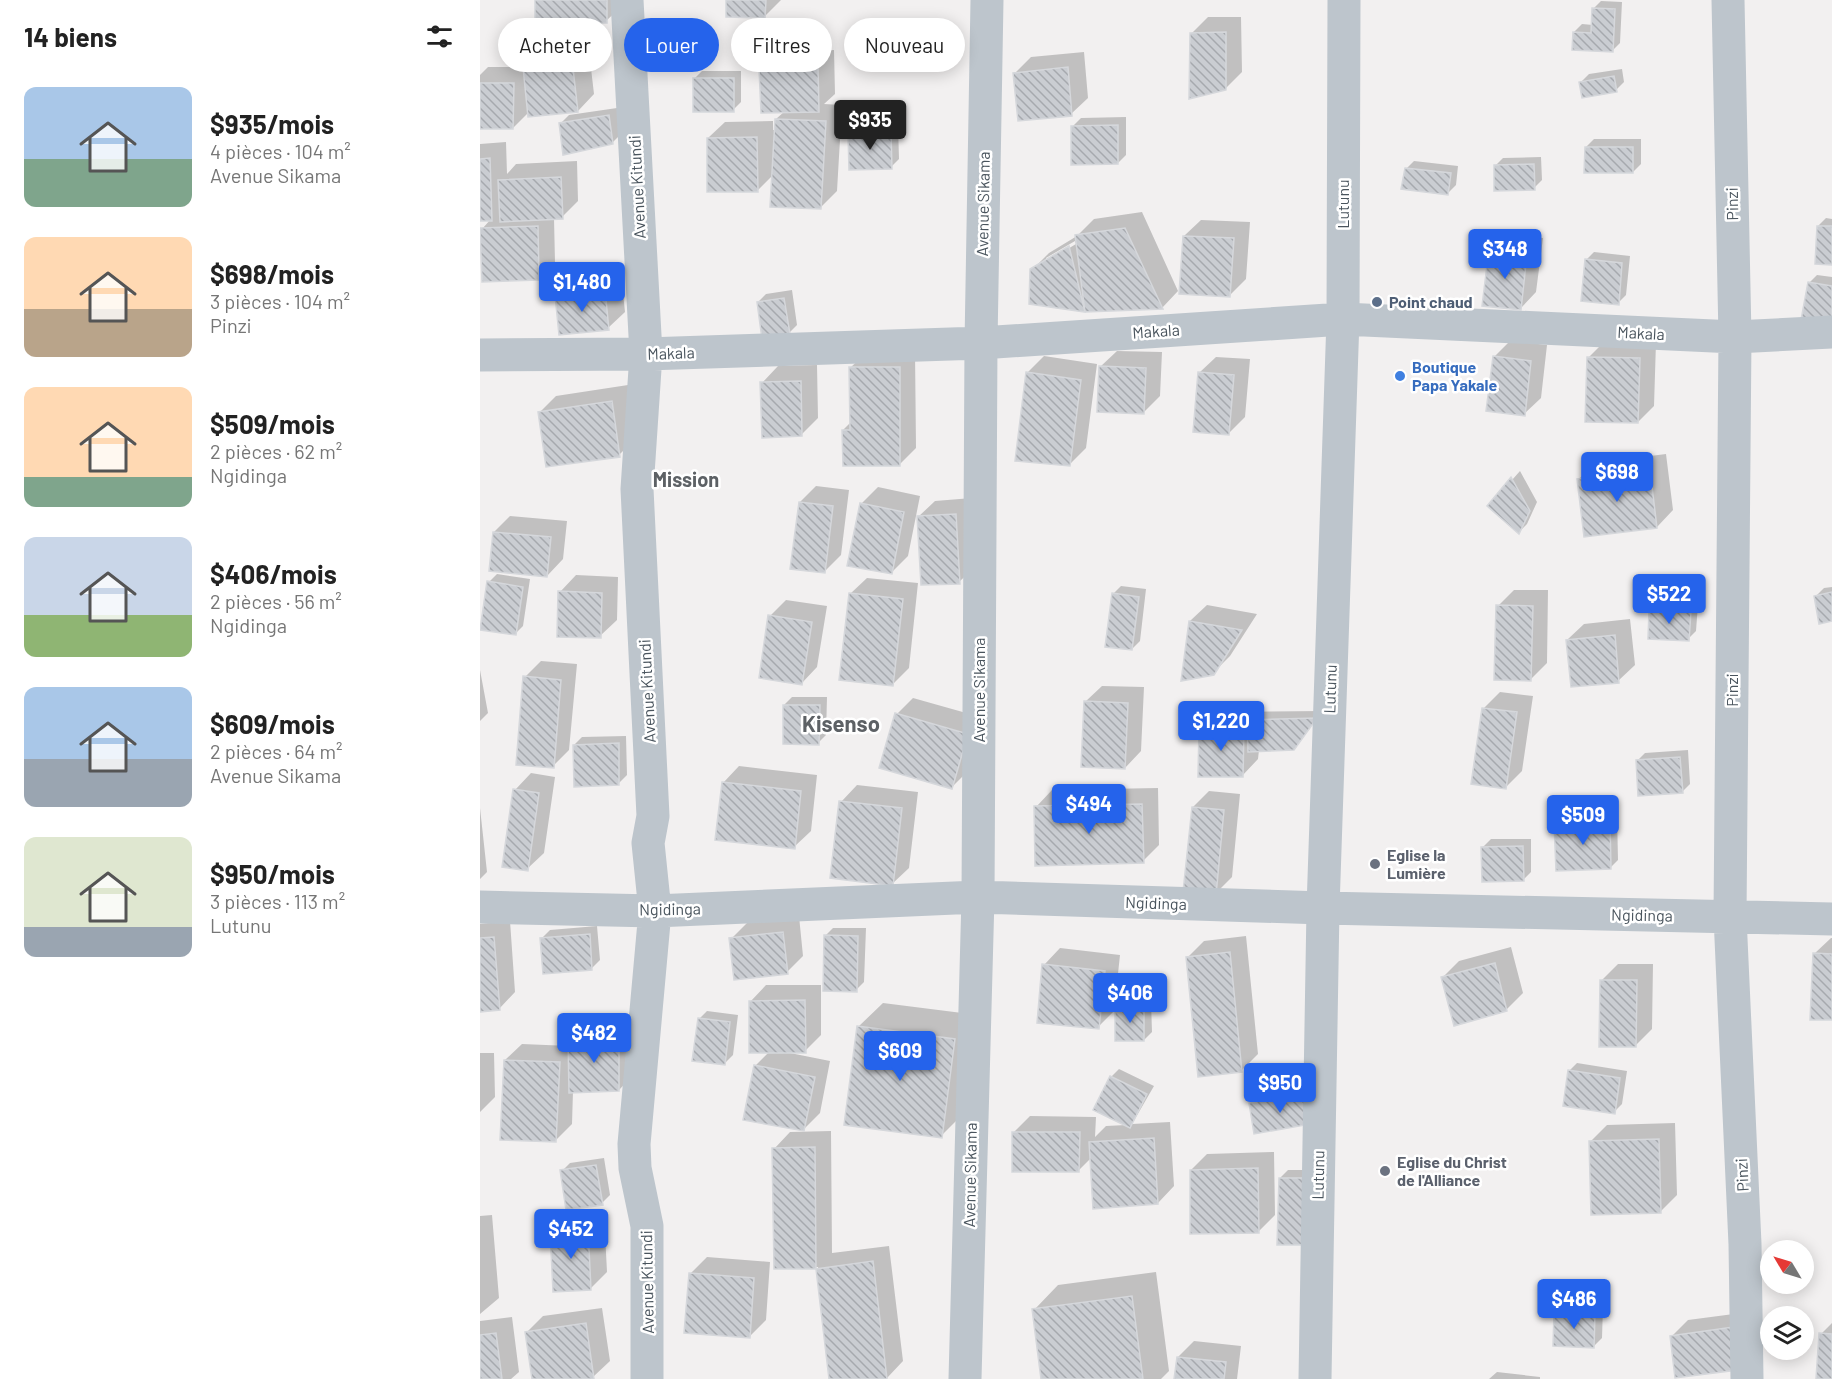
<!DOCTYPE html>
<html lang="fr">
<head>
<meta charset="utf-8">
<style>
	body { margin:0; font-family:Barlow,sans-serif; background:#f2f2f2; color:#222; height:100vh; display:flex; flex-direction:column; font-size:22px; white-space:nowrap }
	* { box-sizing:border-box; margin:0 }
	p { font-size:20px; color:#767676 }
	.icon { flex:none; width:33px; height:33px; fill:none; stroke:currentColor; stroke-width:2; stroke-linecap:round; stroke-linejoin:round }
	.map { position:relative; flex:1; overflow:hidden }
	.sheet { display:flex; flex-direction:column; background:#fff; width:480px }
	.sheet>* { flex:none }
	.banner { position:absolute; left:18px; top:18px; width:570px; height:54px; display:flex; gap:12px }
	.needle { width:39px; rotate:308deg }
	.controls { position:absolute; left:1280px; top:1240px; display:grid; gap:12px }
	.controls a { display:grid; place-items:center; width:54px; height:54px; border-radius:50%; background:#fff; box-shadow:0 3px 15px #0003; font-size:30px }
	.price { position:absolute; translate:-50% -51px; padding:0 14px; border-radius:6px; background:#2563eb; color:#fff; font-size:20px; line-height:39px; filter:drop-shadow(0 2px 3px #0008) }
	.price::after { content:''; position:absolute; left:50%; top:36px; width:18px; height:14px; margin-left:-9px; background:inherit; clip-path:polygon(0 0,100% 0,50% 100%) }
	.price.current { background:#222; color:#fff }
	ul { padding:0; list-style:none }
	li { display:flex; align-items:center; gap:18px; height:150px; padding:0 24px }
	li span { display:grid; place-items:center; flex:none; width:168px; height:120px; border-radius:12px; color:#555 }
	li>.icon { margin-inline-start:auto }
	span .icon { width:72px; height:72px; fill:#fffc; stroke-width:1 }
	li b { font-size:26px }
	h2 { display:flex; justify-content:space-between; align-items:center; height:72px; padding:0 24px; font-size:26px }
	.chip { padding:0 21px; border-radius:27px; background:#fff; box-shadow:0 3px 15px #0003; font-size:21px; line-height:54px }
	.chip.current { background:#2563eb; color:#fff }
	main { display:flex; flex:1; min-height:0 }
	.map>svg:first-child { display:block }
	.shadow { fill:#0003; fill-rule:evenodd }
	.building { fill:url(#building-back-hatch); stroke:#d5d7db; stroke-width:1.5 }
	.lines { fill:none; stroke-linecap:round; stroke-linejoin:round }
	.minor { stroke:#bdc5cc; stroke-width:33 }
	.service-dot { fill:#5c6f8a; stroke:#fff; stroke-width:2 }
	.shop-dot { fill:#3f7fe0; stroke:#fff; stroke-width:2 }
	.worship-dot { fill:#6b7280; stroke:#fff; stroke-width:2 }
	.labels { text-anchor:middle; stroke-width:5; stroke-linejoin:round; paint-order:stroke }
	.street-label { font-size:16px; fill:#49545d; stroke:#fff }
	.service-label { font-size:16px; font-weight:bold; fill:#4e5e75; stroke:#fff; text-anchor:start }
	.shop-label { font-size:16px; font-weight:bold; fill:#366cbe; stroke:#fff; text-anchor:start }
	.worship-label { font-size:16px; font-weight:bold; fill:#5b616d; stroke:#fff; text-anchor:start }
	.quarter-label { font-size:20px; font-weight:bold; fill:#5d6165; stroke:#fff }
	.district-label { font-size:22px; font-weight:bold; fill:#5d6165; stroke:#fff }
</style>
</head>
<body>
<main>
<section class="sheet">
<h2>14 biens<svg class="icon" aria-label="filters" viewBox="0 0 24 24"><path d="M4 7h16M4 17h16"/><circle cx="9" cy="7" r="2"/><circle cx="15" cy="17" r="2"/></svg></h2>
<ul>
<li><span style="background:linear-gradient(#a9c7e8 60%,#7fa58c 0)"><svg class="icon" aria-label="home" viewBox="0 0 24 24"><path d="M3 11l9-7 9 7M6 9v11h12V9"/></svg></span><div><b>$935/mois</b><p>4 pièces · 104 m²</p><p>Avenue Sikama</p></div></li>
<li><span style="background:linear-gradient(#ffd9b3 60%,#b9a48a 0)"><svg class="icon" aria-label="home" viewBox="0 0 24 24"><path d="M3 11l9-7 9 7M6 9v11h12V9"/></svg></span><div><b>$698/mois</b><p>3 pièces · 104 m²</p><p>Pinzi</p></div></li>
<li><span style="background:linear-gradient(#ffd9b3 75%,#7fa58c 0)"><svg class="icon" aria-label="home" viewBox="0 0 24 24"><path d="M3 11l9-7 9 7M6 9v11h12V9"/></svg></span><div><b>$509/mois</b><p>2 pièces · 62 m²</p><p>Ngidinga</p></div></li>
<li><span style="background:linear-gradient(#c9d6e8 65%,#8fb573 0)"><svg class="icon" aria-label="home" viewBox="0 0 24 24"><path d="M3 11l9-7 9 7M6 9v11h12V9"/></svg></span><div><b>$406/mois</b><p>2 pièces · 56 m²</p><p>Ngidinga</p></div></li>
<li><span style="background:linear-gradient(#a9c7e8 60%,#9aa5b1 0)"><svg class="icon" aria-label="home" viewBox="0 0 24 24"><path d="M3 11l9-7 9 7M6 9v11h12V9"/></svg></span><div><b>$609/mois</b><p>2 pièces · 64 m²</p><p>Avenue Sikama</p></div></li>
<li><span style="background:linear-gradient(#dfe7d0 75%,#9aa5b1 0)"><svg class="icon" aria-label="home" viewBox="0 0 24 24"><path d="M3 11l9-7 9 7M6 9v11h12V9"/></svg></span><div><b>$950/mois</b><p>3 pièces · 113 m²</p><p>Lutunu</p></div></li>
</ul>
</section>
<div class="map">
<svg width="1352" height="1379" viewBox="0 0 1352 1379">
	<defs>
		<pattern id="building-back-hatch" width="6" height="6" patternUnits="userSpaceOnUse" patternTransform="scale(1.5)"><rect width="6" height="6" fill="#cacdd2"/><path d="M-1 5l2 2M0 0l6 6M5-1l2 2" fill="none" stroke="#a6a9ae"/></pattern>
	</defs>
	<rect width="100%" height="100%" fill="#f2f0f0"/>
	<path class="shadow" d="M57,0H143V5L126,21Z
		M248,0H301L285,16Z
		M1121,1L1142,2L1140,43L1132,51L1094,32L1102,24L1113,25V9Z
		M728,17H761L762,72L745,89L712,33Z
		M106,26L114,94L98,111L49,112L33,128H0V75L8,67H44L42,47L59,31Z
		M354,50L355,94L344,104L362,105L357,191L341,207L294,174L278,190L228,138L245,122L293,121V130H296V119L305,111L281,68L297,52Z
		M604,52L608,98L591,114L535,73L551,57Z
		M1142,69L1144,82L1136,90L1101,82L1109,74Z
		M222,71H261V102L253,110L214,79Z
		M137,108L140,135L132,143L81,123L89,115Z
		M646,117V155L638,163L593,126L601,118Z
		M418,125L419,159L411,167L369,134L377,126Z
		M1114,139H1161V164L1153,172L1106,147Z
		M26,142L27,174L36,164L97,161L98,201L82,217L74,218L75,262L59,278L2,229L11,219L0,220V144Z
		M1061,157L1062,180L1054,188L1015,166L1023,158Z
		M934,161L978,166L976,185L968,193L926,169Z
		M662,212L698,291L682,308L605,311L550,302L552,270L569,253L597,236L614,219ZM595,241L596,244L566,262V258Z
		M1346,218L1352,219V263L1338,226Z
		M721,220L770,222L766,279L750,295L704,236Z
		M1026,234L1063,238L1056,292L1040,309L1010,250Z
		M1114,252L1150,256L1146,295L1138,303L1106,260Z
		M141,274L145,312L128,328L76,296L93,279Z
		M1337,275L1352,277V323L1329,283Z
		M312,290L317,325L309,333L278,302L286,294Z
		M1030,341L1067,345L1061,398L1044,414L1014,357Z
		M1125,341L1176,342L1174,406L1158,422L1108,358Z
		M435,351L436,448L420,464L363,430L371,422L370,368L387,352Z
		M637,351L682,352L680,396L664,412L620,367Z
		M564,356L617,364L606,448L589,465L547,373Z
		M736,357L770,359L765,417L749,433L719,373Z
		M337,365L338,418L322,434L282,383L298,366Z
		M148,385L155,439L139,455L60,412L76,396Z
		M1186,454L1193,510L1177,527L1099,479L1115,463Z
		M1040,471L1057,502L1047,524L1039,532L1009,506Z
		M336,486L369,490L361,555L345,571L320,502Z
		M398,487L440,496L428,556L411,573L381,504Z
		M492,498L496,566L479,582L438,517L455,501Z
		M30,516L87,521L83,559L67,576L14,532Z
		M17,574L50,579L43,626L35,634L9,582Z
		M96,575L138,577L137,620L120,636L80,592Z
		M387,578L438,583L429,668L412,685L370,594Z
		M641,586L666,589L660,641L652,649L633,594Z
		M1352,587V620L1336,596L1344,588Z
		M1034,590H1068L1067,663L1051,679L1018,606Z
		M306,600L347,606L337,667L321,684L290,616Z
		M1178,602L1218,604L1216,631L1208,639L1170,610Z
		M727,605L777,614L750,656L733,673L710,621Z
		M1150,619L1155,665L1138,681L1087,640L1104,624Z
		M61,661L97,664L89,750L73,766L45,677Z
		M0,670L8,713L0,721Z
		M622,686L664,687L661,751L645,768L605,702Z
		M1020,692L1053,696L1042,771L1026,787L1003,709Z
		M312,697H347L346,735L338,743L304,705Z
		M433,698L504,718L488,771L471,788L417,714Z
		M843,711L813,748L779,750L778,759L762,776L721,728L737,712Z
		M146,736L147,775L139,783L94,745L102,737Z
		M1208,750L1210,784L1202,792L1157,761L1165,753Z
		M259,766L337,775L331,831L314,847L243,783Z
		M51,773L75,777L64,853L47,869L35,790Z
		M377,785L438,792L429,868L412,884L361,802Z
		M678,788L679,845L663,861L556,807L572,790Z
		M729,791L760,794L752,877L736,893L713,807Z
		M0,808L7,872L0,879Z
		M1137,814L1138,860L1130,868L1076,823L1084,815Z
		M1011,839H1051V872L1043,880L1003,847Z
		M319,916L323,956L307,972L251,939L267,923Z
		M30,921L35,992L19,1009L0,1010V924Z
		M117,926L120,960L112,968L62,938L70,930Z
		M353,928H386L384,982L376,990L345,936Z
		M766,936L778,1054L761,1071L708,957L724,941Z
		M1351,938H1352V1019L1334,954Z
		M1031,947L1043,993L1026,1010L963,977L979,961Z
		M580,948L640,955L634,1011L644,1001H671L672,1032L664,1040L636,1009L618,1027L564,965Z
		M1138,964H1173L1172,1029L1155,1046L1122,980Z
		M286,985H341V1035L325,1051L310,1053L350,1061L340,1113L323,1130L275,1066L289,1052L270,1002Z
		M403,1003L498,1015L485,1112L461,1136L378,1027Z
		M227,1011L258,1015L253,1055L245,1063L219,1019Z
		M154,1020L155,1073L139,1090L93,1091L92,1124L75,1141L25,1060L42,1044L90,1046V1038L106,1022Z
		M0,1053H14L15,1097L0,1112Z
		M1097,1063L1147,1071L1142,1104L1134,1112L1089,1071Z
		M639,1069L674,1086L652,1124L690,1122L694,1186L678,1203L611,1158L598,1171L534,1132L550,1116L616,1117L615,1137L626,1126L646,1125L631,1077Z
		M834,1086L838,1115L771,1104L779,1096Z
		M1195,1123L1197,1195L1180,1212L1110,1142L1127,1125Z
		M351,1131L352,1253L409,1246L423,1361L407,1378L351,1379L338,1267L296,1268L294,1149L310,1132Z
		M794,1152L795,1215L779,1231L711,1170L727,1154Z
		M124,1158L130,1195L122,1203L82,1171L90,1163Z
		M808,1170H834L833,1236L800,1178Z
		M124,1213L127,1272L110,1289L71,1231L88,1215Z
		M12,1215L19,1298L0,1314V1216Z
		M227,1257L290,1262L286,1320L270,1336L210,1274Z
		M676,1272L689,1371L681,1379H563L554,1310L578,1285Z
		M1084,1305L1123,1306L1122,1338L1114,1346L1076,1313Z
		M122,1308L130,1361L113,1377L53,1379L47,1332L63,1316Z
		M1269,1312L1274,1352L1192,1336L1208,1320Z
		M32,1317L39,1372L31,1379H0V1321Z
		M1352,1323V1379L1341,1334Z
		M714,1341L761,1346L757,1379H695L698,1357Z
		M1017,1372L1060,1377V1379H1009Z"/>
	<path class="building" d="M55,0H127V23L55,25Z
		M246,0H286L285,18L246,17Z
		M1112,8L1135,9L1133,52L1092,50L1093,32L1111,33Z
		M746,32V90L709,99L710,33Z
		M90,42L98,112L48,117L41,47Z
		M338,66L339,112L281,113L279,68Z
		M588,67L592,116L538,121L533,73Z
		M1134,76L1137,92L1102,98L1099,82Z
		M213,78H254V112H213Z
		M0,83H34L33,129H0Z
		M129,115L133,144L83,155L79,123Z
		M295,119L346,121L341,209L290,207Z
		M638,125V164L591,165V126Z
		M411,132L412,169L369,170L368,133Z
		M277,137L278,192H227V138Z
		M1105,147H1153V173H1104Z
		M10,158L12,221H0V159Z
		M1054,164L1055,190L1014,191V165Z
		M925,168L971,173L968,195L921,189Z
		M81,177L83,219L20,222L18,180Z
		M58,226L59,280L2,282L0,228Z
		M1337,226H1352V265L1335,264Z
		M645,228L683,309L605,312L595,235Z
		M703,236L754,238L750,297L699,294Z
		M589,246L605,312L549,304L550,269Z
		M1009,249L1047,254L1041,310L1002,306Z
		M1105,259L1142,263L1139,305L1101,301Z
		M1328,282L1352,286V325L1321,320Z
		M125,290L129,330L79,335L75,295Z
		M304,298L310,334L282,339L277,302Z
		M1013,356L1051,361L1045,416L1006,411Z
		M1107,357L1160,358L1158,423L1105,422Z
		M619,366L666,368L664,414L617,412Z
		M369,367H420V466H363L362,430H370Z
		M546,372L601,380L590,466L535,461Z
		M718,372L754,375L749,435L713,432Z
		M321,381L322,436L282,438L280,382Z
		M132,401L140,457L66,467L58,412Z
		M1170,470L1177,528L1104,537L1097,479Z
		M1031,477L1050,511L1039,534L1007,506Z
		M319,502L353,506L345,573L310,569Z
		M380,503L424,512L412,574L367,566Z
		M476,514L480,584L441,585L437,516Z
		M13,532L71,537L67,577L9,571Z
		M7,581L43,587L36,635L0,630Z
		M78,591L122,593L121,638L77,637Z
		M1352,592V621L1339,624L1334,596Z
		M369,593L423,599L413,686L359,680Z
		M632,593L659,597L652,650L625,647Z
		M1016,605L1053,606L1051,681L1014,680Z
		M1169,610L1211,611L1209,641L1168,639Z
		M288,615L332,622L322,685L279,678Z
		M709,621L762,630L734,675L701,681Z
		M1135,635L1139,683L1091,687L1086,640Z
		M43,676L81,680L74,768L36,765Z
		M604,701L648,703L645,769L601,767Z
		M303,705H340L339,745L303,744Z
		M1002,708L1037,712L1026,789L991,784Z
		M415,713L488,734L472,789L399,768Z
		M837,718L814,750L768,752L767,720Z
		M719,727L764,728L763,777H718Z
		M139,743V785L94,787L93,745Z
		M1200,757L1203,793L1158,796L1156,760Z
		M242,782L321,791L315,849L235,840Z
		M33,789L59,793L48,871L22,867Z
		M359,801L422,808L413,886L350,878Z
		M662,804L664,863L555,866L554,806Z
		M712,807L744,810L736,895L703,892Z
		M1130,821L1131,869L1076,871L1074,823Z
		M1043,846L1044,881L1002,882L1001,847Z
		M303,932L308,974L254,980L249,938Z
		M110,934L112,970L63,974L60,938Z
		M344,935L378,936L377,992L343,991Z
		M14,937L20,1010L0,1012V938Z
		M750,952L762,1072L718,1077L706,957Z
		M1333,953L1352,954V1020H1330Z
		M1015,963L1027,1011L974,1026L961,977Z
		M562,964L625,971L619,1029L557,1023Z
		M1120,980H1157L1156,1047H1119Z
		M325,1000L326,1053H269V1001Z
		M635,1008H664V1041H635Z
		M218,1018L250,1022L245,1065L212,1061Z
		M377,1026L475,1039L462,1138L364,1125Z
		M139,1036V1091L89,1093L88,1037Z
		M24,1060L80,1062L76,1142L20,1140Z
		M274,1065L335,1077L324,1131L263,1120Z
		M1088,1070L1140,1078L1135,1114L1083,1106Z
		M630,1076L667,1094L650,1128L613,1110Z
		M826,1093L831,1124L774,1134L769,1103Z
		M532,1132H600L599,1172H532Z
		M674,1138L678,1204L613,1209L609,1142Z
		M1179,1139L1181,1213L1111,1215L1109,1141Z
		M335,1147L336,1269H294L292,1148Z
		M116,1165L123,1205L86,1210L80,1170Z
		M778,1168L779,1233L710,1234V1170Z
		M799,1178H827L826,1245H797Z
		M108,1228L111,1290L73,1292L70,1231Z
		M393,1261L407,1379H349L336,1269Z
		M209,1273L274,1278L270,1338L204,1333Z
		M652,1296L663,1379H561L552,1309Z
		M1074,1312L1115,1313L1114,1348L1073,1346Z
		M106,1323L114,1379H52L45,1332Z
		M1253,1327L1258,1370L1195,1378L1190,1336Z
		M16,1333L22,1379H0V1335Z
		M1339,1333L1352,1334V1379H1336Z
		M697,1357L746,1362L744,1379H694Z"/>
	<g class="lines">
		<path class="minor" d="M147,0L166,354L157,489L173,816L168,843L175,911L154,1144L155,1168L167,1226V1379
			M1248,0L1255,337L1250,917L1265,1244L1267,1379
			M0,355L166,354L501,343L863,319L1255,337L1352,332
			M0,907L175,911L498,897L843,908L1352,919
			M485,1379L498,897L501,343L507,0
			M835,1379L843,908L863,319L864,0"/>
	</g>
	<circle class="service-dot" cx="897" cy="302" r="6"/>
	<circle class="shop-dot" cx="920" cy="376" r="6"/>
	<g class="worship-dot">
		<circle cx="895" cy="864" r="6"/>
		<circle cx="905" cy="1171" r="6"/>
	</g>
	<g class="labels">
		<g class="street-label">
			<text transform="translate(157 187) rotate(-93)" y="6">Avenue Kitundi</text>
			<text transform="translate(503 204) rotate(-89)" y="6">Avenue Sikama</text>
			<text transform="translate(863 204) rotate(-90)" y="6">Lutunu</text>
			<text transform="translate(1252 204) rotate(-91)" y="6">Pinzi</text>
			<text transform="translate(676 331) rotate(-4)" y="6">Makala</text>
			<text transform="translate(1161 333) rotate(3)" y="6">Makala</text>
			<text transform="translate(191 353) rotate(-2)" y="6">Makala</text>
			<text transform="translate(850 689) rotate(-88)" y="6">Lutunu</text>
			<text transform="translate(499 690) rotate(-90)" y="6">Avenue Sikama</text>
			<text transform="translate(1252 690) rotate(-90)" y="6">Pinzi</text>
			<text transform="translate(167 691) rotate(-93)" y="6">Avenue Kitundi</text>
			<text transform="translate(676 903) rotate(2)" y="6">Ngidinga</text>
			<text transform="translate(190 909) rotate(-1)" y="6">Ngidinga</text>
			<text transform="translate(1162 915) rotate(1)" y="6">Ngidinga</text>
			<text transform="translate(490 1175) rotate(-89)" y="6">Avenue Sikama</text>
			<text transform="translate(838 1175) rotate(-89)" y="6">Lutunu</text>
			<text transform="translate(1262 1175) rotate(-93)" y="6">Pinzi</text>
			<text transform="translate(167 1282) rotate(-91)" y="6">Avenue Kitundi</text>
		</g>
		<g class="service-label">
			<text x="909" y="308">Point chaud</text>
		</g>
		<g class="shop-label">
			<text x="932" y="373">Boutique<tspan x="932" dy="18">Papa Yakale</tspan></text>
		</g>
		<g class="worship-label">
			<text x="907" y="861">Eglise la<tspan x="907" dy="18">Lumière</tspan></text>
			<text x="917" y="1168">Eglise du Christ<tspan x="917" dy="18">de l'Alliance</tspan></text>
		</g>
		<g class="quarter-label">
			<text x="206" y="487">Mission</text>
		</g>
		<g class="district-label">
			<text x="361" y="732">Kisenso</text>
		</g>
	</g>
</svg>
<div class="controls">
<a><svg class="needle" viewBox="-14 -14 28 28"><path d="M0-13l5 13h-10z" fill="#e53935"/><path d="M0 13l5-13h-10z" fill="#767676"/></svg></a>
<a><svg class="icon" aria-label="layers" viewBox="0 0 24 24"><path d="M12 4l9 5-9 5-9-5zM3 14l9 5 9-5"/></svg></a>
</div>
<b class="price current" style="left:390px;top:151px">$935</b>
<b class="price" style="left:1025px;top:280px">$348</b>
<b class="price" style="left:102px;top:313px">$1,480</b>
<b class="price" style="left:1137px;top:503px">$698</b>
<b class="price" style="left:1189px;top:625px">$522</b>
<b class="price" style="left:741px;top:752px">$1,220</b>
<b class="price" style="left:609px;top:835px">$494</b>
<b class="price" style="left:1103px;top:846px">$509</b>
<b class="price" style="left:650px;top:1024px">$406</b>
<b class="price" style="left:114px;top:1064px">$482</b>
<b class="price" style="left:420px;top:1082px">$609</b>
<b class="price" style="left:800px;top:1114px">$950</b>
<b class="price" style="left:91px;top:1260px">$452</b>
<b class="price" style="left:1094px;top:1330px">$486</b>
<div class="banner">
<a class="chip">Acheter</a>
<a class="chip current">Louer</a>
<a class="chip">Filtres</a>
<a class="chip">Nouveau</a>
</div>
</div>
</main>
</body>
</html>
